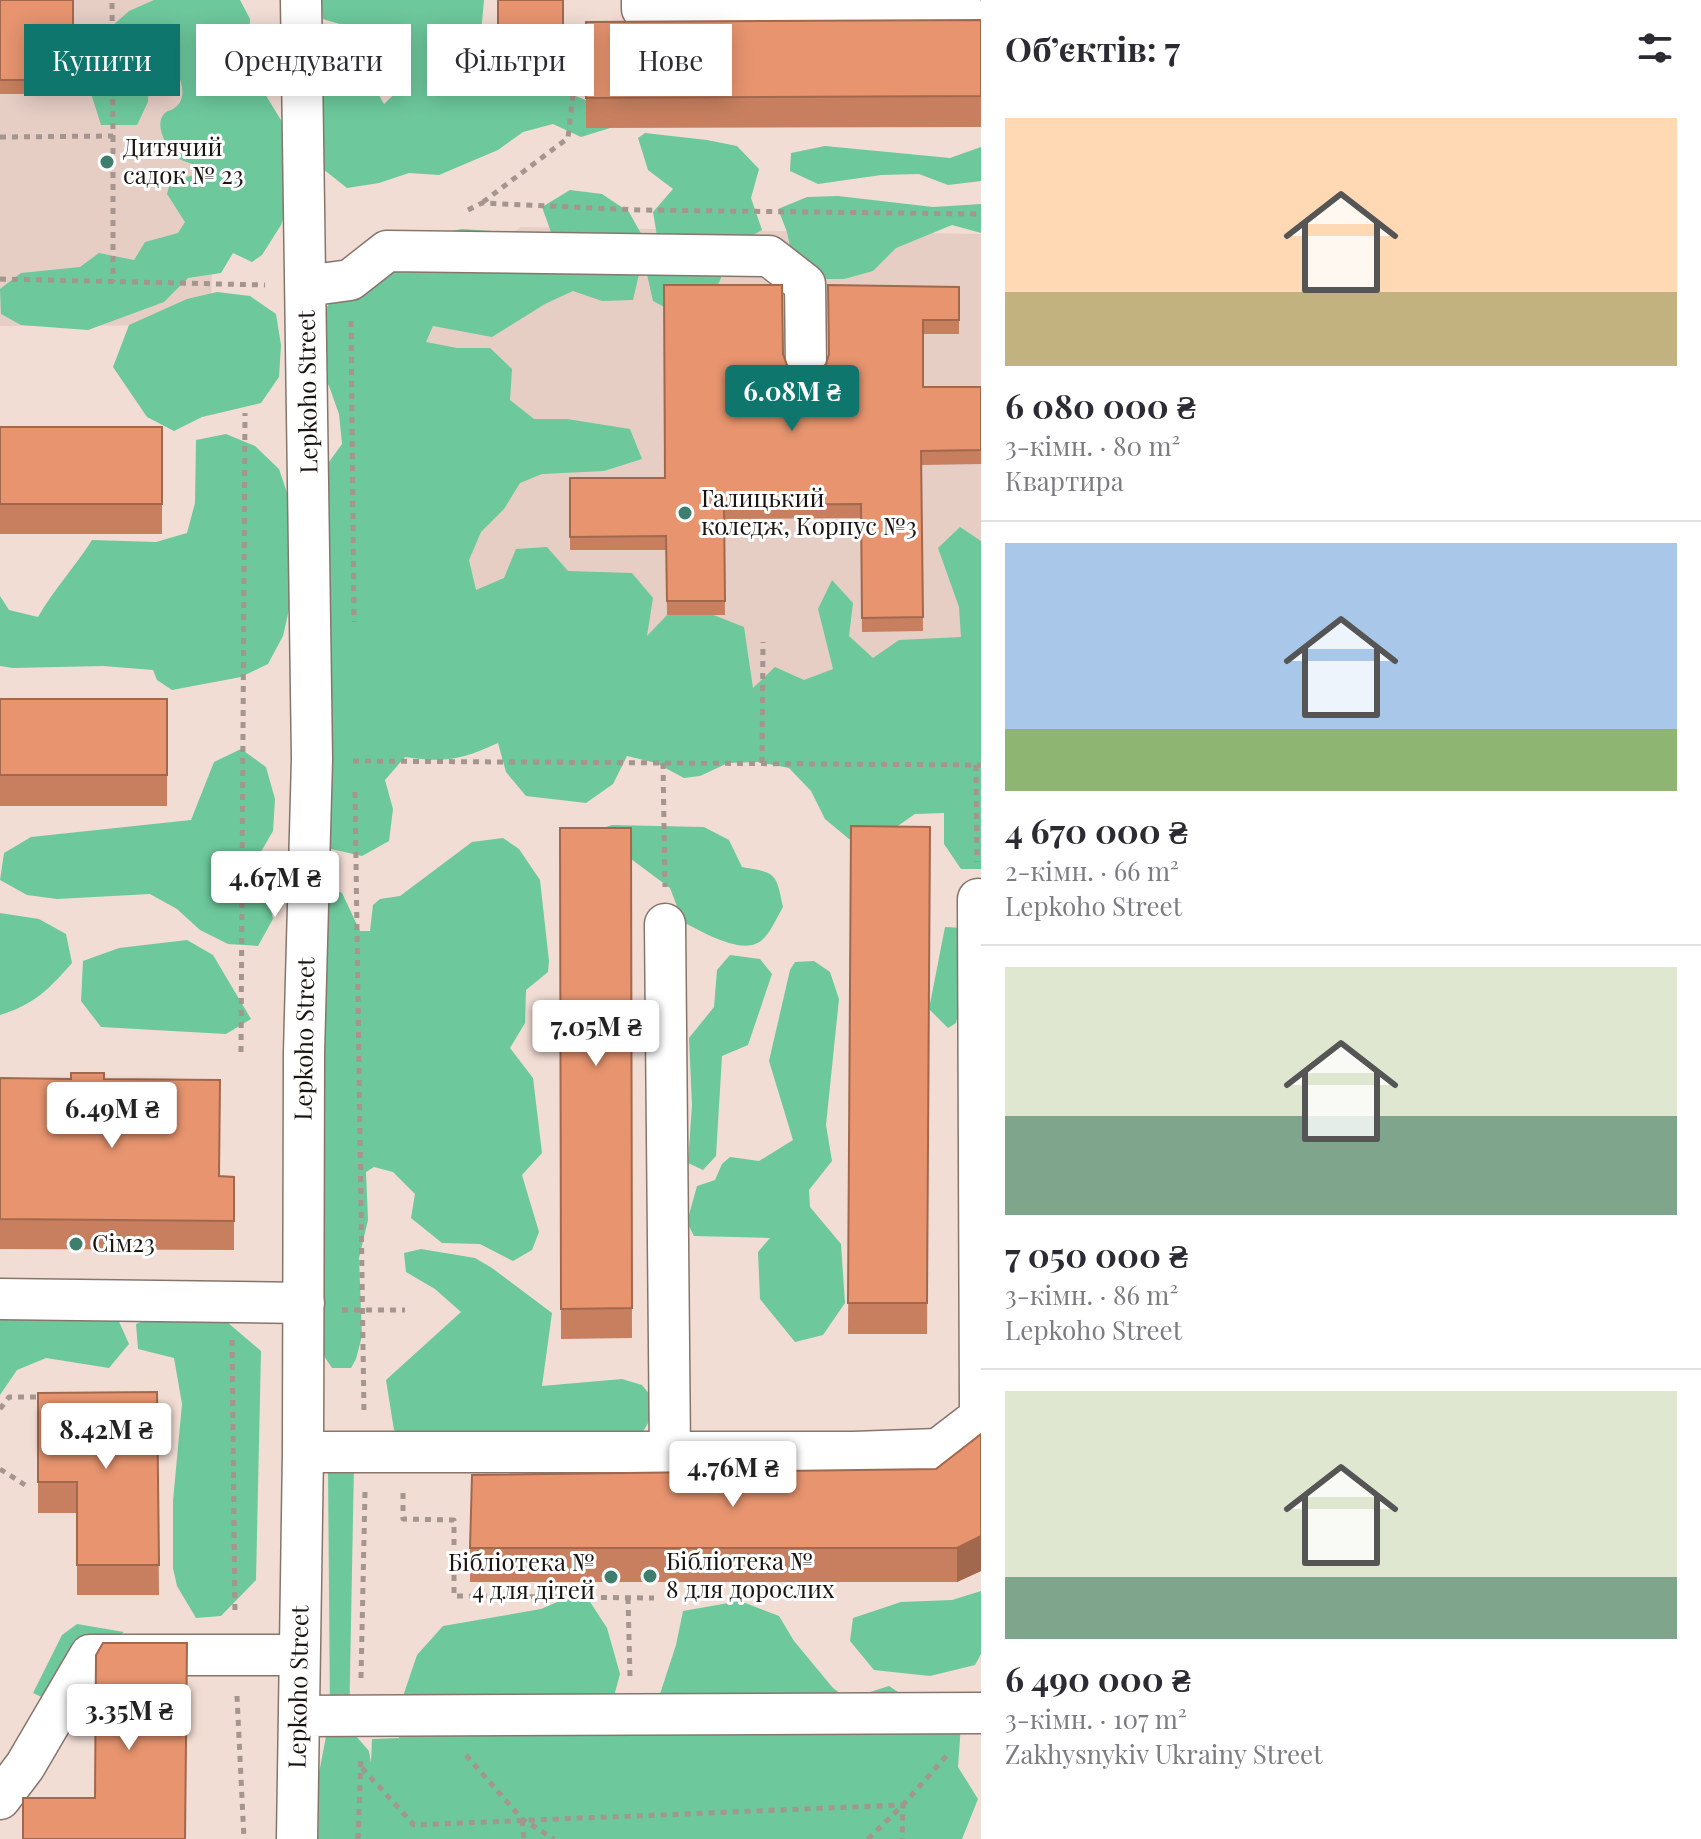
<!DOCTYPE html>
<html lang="uk">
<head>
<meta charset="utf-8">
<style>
	body { margin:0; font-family:"Playfair Display",serif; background:#f7f7f7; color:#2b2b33; height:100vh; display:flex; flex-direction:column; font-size:30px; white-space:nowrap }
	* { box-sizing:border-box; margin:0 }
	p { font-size:26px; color:#7c7c81 }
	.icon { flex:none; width:44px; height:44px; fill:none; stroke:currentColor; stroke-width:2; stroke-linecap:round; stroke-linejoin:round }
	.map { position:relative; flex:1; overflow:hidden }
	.details { display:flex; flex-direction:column; background:#fff; width:720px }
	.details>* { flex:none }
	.hud { position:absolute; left:24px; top:24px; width:760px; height:72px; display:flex; gap:16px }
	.price { position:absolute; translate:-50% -68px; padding:0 18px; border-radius:8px; background:#fff; color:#222; font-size:26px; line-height:52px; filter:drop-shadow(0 2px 4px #0008) }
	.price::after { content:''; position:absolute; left:50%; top:48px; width:24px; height:18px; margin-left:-12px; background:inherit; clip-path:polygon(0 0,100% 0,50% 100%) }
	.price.active { background:#0f766e; color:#fff }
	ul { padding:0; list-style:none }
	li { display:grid; align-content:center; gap:16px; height:424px; padding:0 24px }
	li+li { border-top:2px solid #e1e1e2 }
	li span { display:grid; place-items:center; height:248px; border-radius:0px; color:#555 }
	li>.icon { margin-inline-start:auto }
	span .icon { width:144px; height:144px; fill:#fffc; stroke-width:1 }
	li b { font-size:34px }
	h2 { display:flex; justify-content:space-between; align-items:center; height:96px; padding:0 24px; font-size:34px }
	.pill { padding:0 28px; border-radius:0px; background:#fff; box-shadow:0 4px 20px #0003; font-size:28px; line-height:72px }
	.pill.active { background:#0f766e; color:#fff }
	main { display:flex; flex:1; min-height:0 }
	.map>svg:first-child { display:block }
	.education { fill:#e6cec5 }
	.green { fill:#6dc89c }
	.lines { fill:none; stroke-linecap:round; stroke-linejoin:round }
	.minor-casing { stroke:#87756d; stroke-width:43 }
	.path { stroke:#a4958e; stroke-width:5; stroke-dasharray:6 6; stroke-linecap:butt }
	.minor { stroke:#fff; stroke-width:40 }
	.wall { fill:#c77f5f }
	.shaded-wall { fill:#a2684e }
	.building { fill:#e7946f; stroke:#a2684e; stroke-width:2 }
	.poi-dot { fill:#3d7e6d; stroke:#fff; stroke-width:3 }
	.labels { text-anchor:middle; stroke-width:6; stroke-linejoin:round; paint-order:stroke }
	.poi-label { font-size:24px; fill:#1a1310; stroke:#fff; text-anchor:start }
	.street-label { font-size:24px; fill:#1a1310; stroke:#fff }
</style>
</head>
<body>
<main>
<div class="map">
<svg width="981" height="1839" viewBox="0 0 981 1839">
	<rect width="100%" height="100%" fill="#f1ddd4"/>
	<path class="education" d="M0,0H216L211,325L0,326Z
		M521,227L981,234V716L390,720L386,310Z"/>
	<path class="green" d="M154,0H240L250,19L248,66L293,140L289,201L281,225L262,255L252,262L233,253L221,273L188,278L164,302L88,330L21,325L1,314L0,289L21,273L80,267L99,253L134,260L145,242L178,233L185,222L167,194L170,183L193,175L198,166C191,163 180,161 175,156C167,147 156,128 162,117C166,109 171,112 177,106C191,92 175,67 167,55L155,56L149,65L148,102L137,125H101L88,84L111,27L129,11Z
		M321,0H484L479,55L501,78L529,92L560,90L591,102L610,128L581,137L553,124L523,132L498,150L439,175L409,173L379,183L347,188L323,169L306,77L322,50H354L384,104L406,83L405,52L384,31L353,28L323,19Z
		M645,133L707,140L737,146L759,169L751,198L762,230L720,254L721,278L708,306L679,315L653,301L646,270L658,242L653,212L673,189L648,170L638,138Z
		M825,146L950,158L981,147V181L948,185L919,174L881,175L818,184L790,171L791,153Z
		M570,190L602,194L629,212L644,239L640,270L633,300L602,301L573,291L545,304L492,337L433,326L426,342L457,348H490L512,369L510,400L534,419H567L630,429L642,459L604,471L542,474L520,483L504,509L481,532L469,560L476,590L504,578L516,549L547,547L568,571L632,573L653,598L647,636L667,615L680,608L711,614L744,627L753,688L775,667L804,680L833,669L818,609L832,580L853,603L849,636L873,658L899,640L961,637L959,607L938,548L960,527L981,541V869H961L944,844V813L915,814L879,839H849L825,819L811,791L789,768L758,762L728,763L700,776L684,778L656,763L627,756L613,784L586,803L526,796L506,772L498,743C461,760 445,763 405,757L385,780L393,809L389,841L362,856L331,849L317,821L324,469L342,444L339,414L329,386L314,358L313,327L331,301L431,235L462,229L552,235L542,207Z
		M838,196L933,207L981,204V233L952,225L896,248L873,271L844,279H814L793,262L787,232L778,209L807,197Z
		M217,292L250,296L276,314L281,345L279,377L261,403L202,417L174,431L147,417L113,367L129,325L187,299Z
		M226,434L255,446L279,469L304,543L283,636L268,664L241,677L172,690L157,680L153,670L103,666L13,668L0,666V596L9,610L38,617C54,589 75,567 92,540L156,542L187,533L195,503L196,440Z
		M241,749L266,767L275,799L273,831L258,857L273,919L258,946L228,944L200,930L177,909L150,894L57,899L27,895L0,880L4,853L31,837L191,820L214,762Z
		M612,825L704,827L729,840L742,867C776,873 776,872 783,907C777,917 771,932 762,940C744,957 701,931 683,922L670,888L631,859L603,828Z
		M503,838L519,849L540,880L549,961L548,972L526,990L525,1023L510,1048L533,1078L542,1153L522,1175L539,1232L532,1250L513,1261L480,1244L442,1243L411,1218L415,1194L393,1172L374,1167L366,1172L368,1220L359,1258L362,1336L356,1359L351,1368H332L312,1338L320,902L333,889L342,893L360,931H370L373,905L380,899L400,896L472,842Z
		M0,913L39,919L66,934L72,963C48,990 35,1004 0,1015Z
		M945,927L964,928L973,945L956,1023L948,1028L929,1009Z
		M187,940L213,955L251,1019L226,1034L101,1027L81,1001L83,961L119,948Z
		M730,955L760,959L772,974L748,1045L722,1056L716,1156L703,1170L688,1163L692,1105L689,1038L714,1007L717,970Z
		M814,961L830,972L839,999L826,1125L832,1161L809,1190L810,1207L841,1244L845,1303L823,1335L795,1342L760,1299L758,1252L770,1238L694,1236L687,1222L697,1186L715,1180L722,1164L730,1157L759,1161L793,1140L769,1061L790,970L795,962Z
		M421,1249L475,1258L492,1268L552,1313L542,1386L622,1379L642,1385L654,1400L650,1420L639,1438L444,1452L394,1430L386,1380L461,1312L435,1289L406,1272L404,1253Z
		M161,1313L227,1322L261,1351L256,1580L221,1616L196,1618L177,1586L173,1568V1501L182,1404L174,1358L138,1349L136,1324Z
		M116,1315L129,1344L109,1368L46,1358L17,1370L0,1395V1316Z
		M354,1465L349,1728L369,1751L371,1763L372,1739L399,1738V1708L417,1655L443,1626L541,1609L583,1591L607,1628L620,1674L610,1711L659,1697L676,1645L683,1611L740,1601L779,1616L794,1641L833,1688L848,1699L889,1686L922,1708L961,1724L958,1767L978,1799L962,1839H318L319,1773L330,1716L328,1468Z
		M981,1591V1654L975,1665L930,1676L874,1670L850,1641L853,1618L901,1602L952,1600Z
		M77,1624L124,1632L90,1655L50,1701L33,1693L62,1635Z"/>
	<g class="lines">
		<g class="minor-casing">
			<path id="minor" d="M642,0V9L965,13
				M306,286L350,280L387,251L769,256L805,284L806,367
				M978,899L980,1416
				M665,924L670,1451
				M0,1299L304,1303
				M303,1452H854L938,1449L981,1416
				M300,1716L981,1713
				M0,1799L25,1766L90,1655H299
				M297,1839L303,1452L304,1052L312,759L301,0"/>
		</g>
		<path class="path" d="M113,136V282
			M0,137L113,136L112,0
			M483,202L568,138L578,50L591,42
			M468,210L482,203L639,210L981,214
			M0,279L265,285
			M351,321L354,622
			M353,761L981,765
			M663,763L665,887
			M762,763L763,642
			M976,765L977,862
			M355,792L364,1414
			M241,1052L245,413
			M342,1310H405
			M232,1340L235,1614
			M0,1409L9,1397H44
			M0,1469L25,1485
			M403,1493V1519L454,1520V1596L654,1598
			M628,1598L630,1677
			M361,1678L365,1492
			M237,1696L244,1839
			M466,1755L522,1819L554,1839
			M362,1768L414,1825L903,1805L902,1839
			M522,1820L524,1839
			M358,1839L361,1756
			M868,1839L903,1805L947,1755"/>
		<use href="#minor" class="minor"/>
	</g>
	<path class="wall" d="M0,0H73V94H0Z
		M498,0H564L563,65L498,64Z
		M981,20V127L586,128V22Z
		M959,287V334H923V387H981V464L921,465L923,631L862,632L861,518L724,519L725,615H667L666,550H570V478H665L783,354L787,365L795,373L806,376L818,372Z
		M0,427H162V534H0Z
		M0,699H167V806H0Z
		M851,826L930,827L927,1334H848Z
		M560,828H631L632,1338L561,1339Z
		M0,1078L104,1079L220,1176L234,1177V1250L0,1249Z
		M157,1392L159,1595H77V1513H38V1393Z
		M981,1434V1571L957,1582H470V1548L936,1469Z"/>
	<path class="shaded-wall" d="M981,1536V1571L957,1582V1548Z"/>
	<path class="building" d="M0,0H73V80H0Z
		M498,0H563V35L498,33Z
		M981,20V96L586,98V22Z
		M664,285H782L783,354L787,365L795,373L806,376L818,372L826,364L829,354L828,285L959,287V320H923V387H981V450L921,451L923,617L862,618L861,504L724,505L725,601H667L666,536L570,537V478H665Z
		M0,427H162V504H0Z
		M0,699H167V775H0Z
		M851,826L930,827L927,1303H848Z
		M560,828H631L632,1308L561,1309Z
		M71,1073H104V1079L220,1080L219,1176L234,1177V1221L0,1219V1078L71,1079Z
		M157,1392L159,1565H77V1482H38V1393Z
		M981,1434V1536L957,1548H470L472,1475L936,1469Z
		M103,1643H187L185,1839H23V1798H95L96,1655Z"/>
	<g class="poi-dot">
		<circle cx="107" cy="162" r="8"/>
		<circle cx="685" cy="513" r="8"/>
		<circle cx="76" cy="1244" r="8"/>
		<circle cx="650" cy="1576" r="8"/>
		<circle cx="611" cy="1577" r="8"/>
	</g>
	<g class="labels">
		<g class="poi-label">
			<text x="123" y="156">Дитячий<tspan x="123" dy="28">садок № 23</tspan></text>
			<text x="701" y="507">Галицький<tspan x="701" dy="28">коледж, Корпус №3</tspan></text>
			<text x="92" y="1252">Сім23</text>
			<text x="666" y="1570">Бібліотека №<tspan x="666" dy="28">8 для дорослих</tspan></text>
			<text x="595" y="1571" text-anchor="end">Бібліотека №<tspan x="595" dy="28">4 для дітей</tspan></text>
		</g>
		<g class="street-label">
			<text transform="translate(308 392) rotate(-91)" y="8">Lepkoho Street</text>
			<text transform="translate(305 1039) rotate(-89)" y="8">Lepkoho Street</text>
			<text transform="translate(299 1687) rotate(-89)" y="8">Lepkoho Street</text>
		</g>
	</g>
</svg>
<b class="price active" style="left:792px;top:433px">6.08M ₴</b>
<b class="price" style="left:275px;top:919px">4.67M ₴</b>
<b class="price" style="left:596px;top:1068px">7.05M ₴</b>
<b class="price" style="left:112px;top:1150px">6.49M ₴</b>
<b class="price" style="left:106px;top:1471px">8.42M ₴</b>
<b class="price" style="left:733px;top:1509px">4.76M ₴</b>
<b class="price" style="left:129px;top:1752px">3.35M ₴</b>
<div class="hud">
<a class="pill active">Купити</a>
<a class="pill">Орендувати</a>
<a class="pill">Фільтри</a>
<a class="pill">Нове</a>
</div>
</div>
<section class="details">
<h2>Об’єктів: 7<svg class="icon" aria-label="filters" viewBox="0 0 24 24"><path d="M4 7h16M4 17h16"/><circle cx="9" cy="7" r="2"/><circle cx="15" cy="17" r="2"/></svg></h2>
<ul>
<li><span style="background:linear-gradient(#ffd9b3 70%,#c2b280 0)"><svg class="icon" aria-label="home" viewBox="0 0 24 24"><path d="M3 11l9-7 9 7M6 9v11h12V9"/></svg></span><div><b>6 080 000 ₴</b><p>3-кімн. · 80 m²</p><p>Квартира</p></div></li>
<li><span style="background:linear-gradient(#a9c7e8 75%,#8fb573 0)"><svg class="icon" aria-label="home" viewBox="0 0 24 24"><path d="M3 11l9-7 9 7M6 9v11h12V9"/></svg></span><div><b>4 670 000 ₴</b><p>2-кімн. · 66 m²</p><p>Lepkoho Street</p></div></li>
<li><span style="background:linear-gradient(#dfe7d0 60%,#7fa58c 0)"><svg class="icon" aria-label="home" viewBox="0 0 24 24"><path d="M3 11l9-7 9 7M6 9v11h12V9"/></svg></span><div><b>7 050 000 ₴</b><p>3-кімн. · 86 m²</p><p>Lepkoho Street</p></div></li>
<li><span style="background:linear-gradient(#dfe7d0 75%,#7fa58c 0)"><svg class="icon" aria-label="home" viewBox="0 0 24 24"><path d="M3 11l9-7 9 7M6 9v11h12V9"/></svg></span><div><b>6 490 000 ₴</b><p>3-кімн. · 107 m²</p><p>Zakhysnykiv Ukrainy Street</p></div></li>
</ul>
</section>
</main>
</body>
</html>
